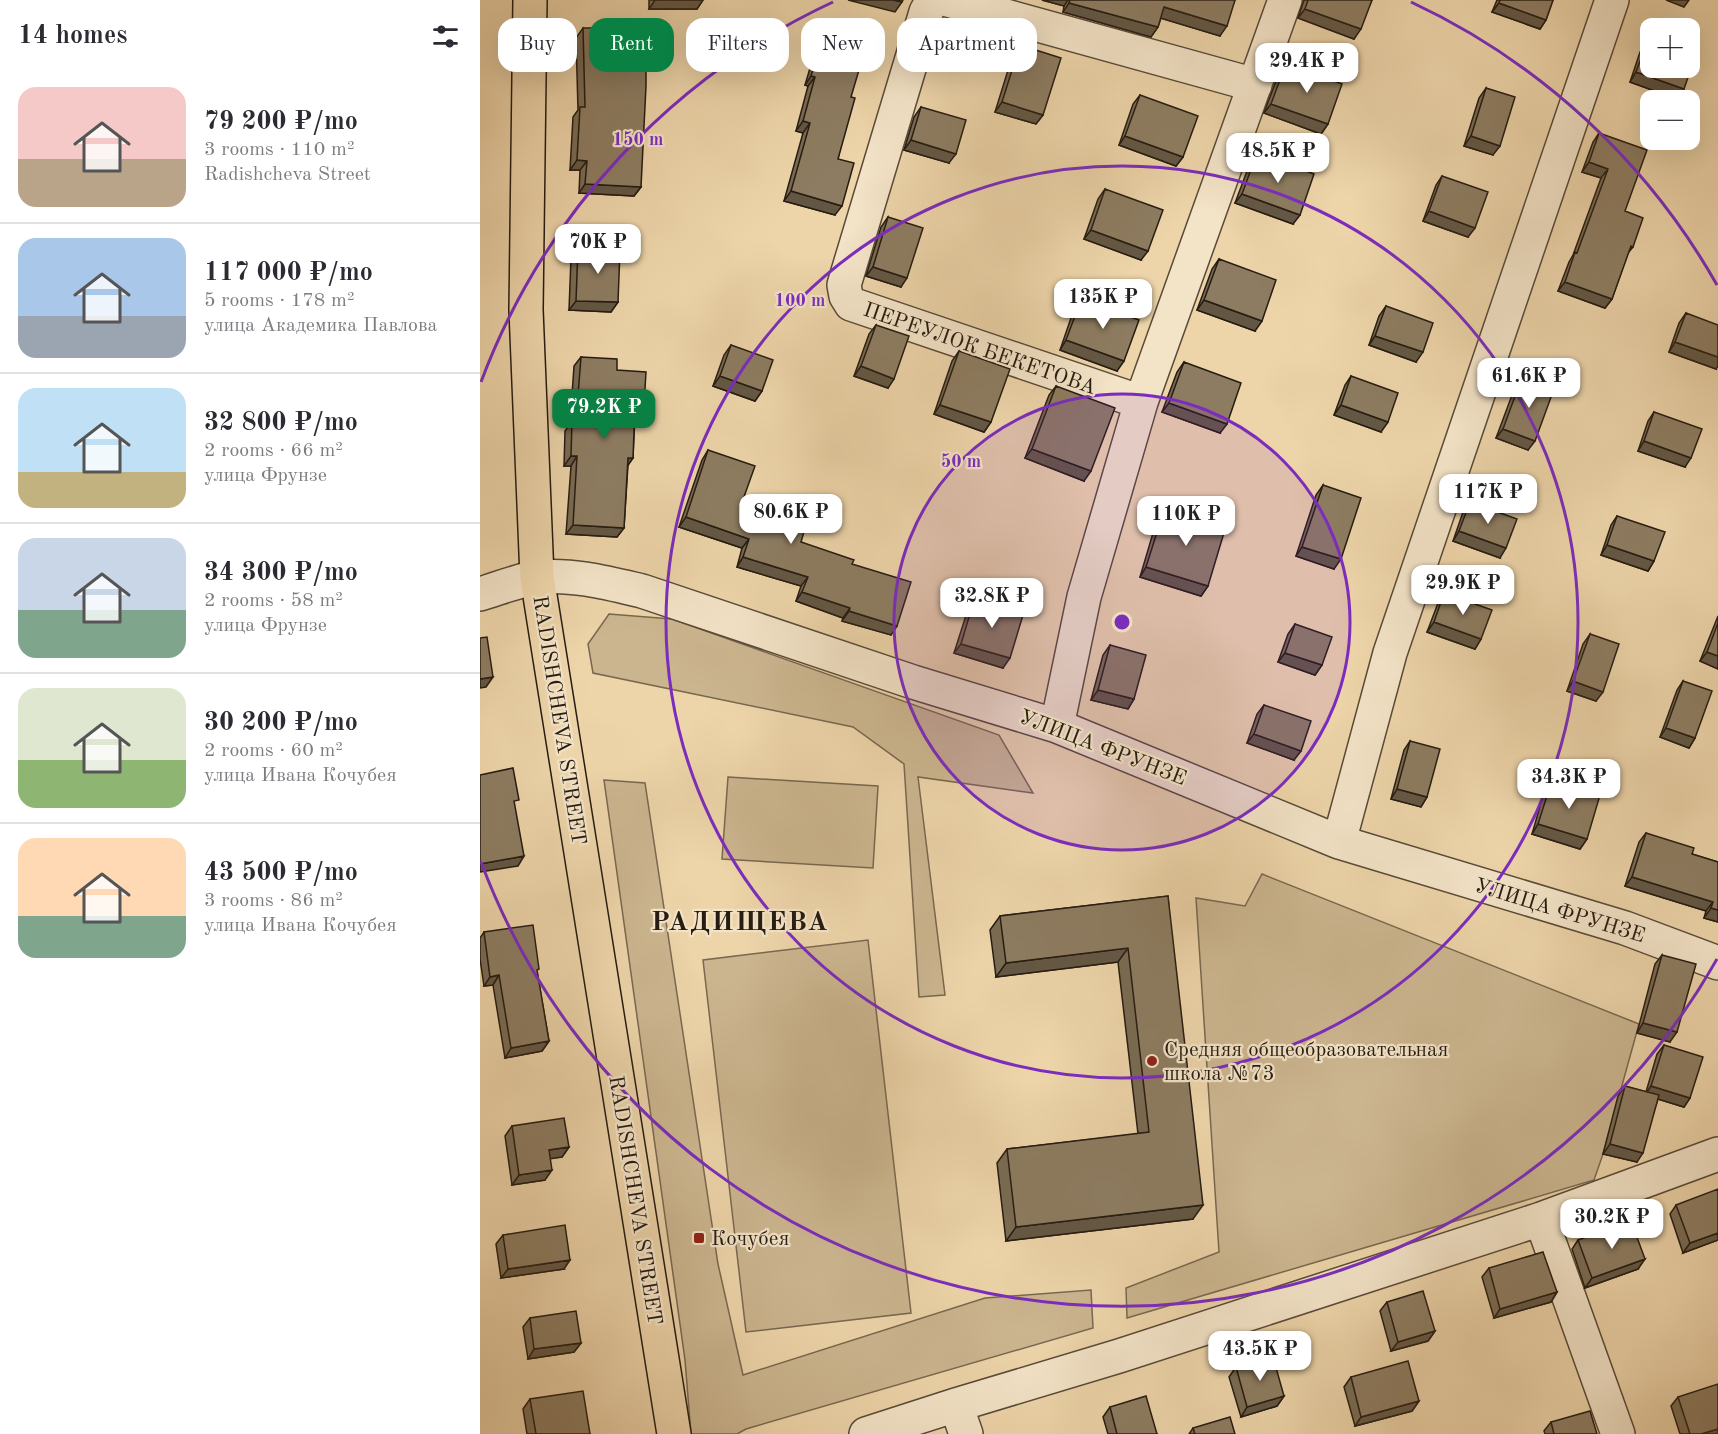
<!DOCTYPE html>
<html lang="en">
<head>
<meta charset="utf-8">
<style>
	body { margin:0; font-family:"Old Standard TT",serif; background:#f2f2f3; color:#2b2b33; height:100vh; display:flex; flex-direction:column; font-size:22px; white-space:nowrap }
	* { box-sizing:border-box; margin:0 }
	p { font-size:20px; color:#7c7c81 }
	.icon { flex:none; width:33px; height:33px; fill:none; stroke:currentColor; stroke-width:2; stroke-linecap:round; stroke-linejoin:round }
	.map { position:relative; flex:1; overflow:hidden }
	.details { display:flex; flex-direction:column; background:#fff; width:480px }
	.details>* { flex:none }
	.banner { position:absolute; left:18px; top:18px; width:570px; height:54px; display:flex; gap:12px }
	.fabs { position:absolute; left:1160px; top:18px; display:grid; gap:12px }
	.fabs a { display:grid; place-items:center; width:60px; height:60px; border-radius:12px; background:#fff; box-shadow:0 6px 24px #0002; font-size:30px }
	.price { position:absolute; translate:-50% -51px; padding:0 14px; border-radius:12px; background:#fff; color:#222; font-size:20px; line-height:39px; filter:drop-shadow(0 2px 3px #0008) }
	.price::after { content:''; position:absolute; left:50%; top:36px; width:18px; height:14px; margin-left:-9px; background:inherit; clip-path:polygon(0 0,100% 0,50% 100%) }
	.price.selected { background:#0b8043; color:#fff }
	ul { padding:0; list-style:none }
	li { display:flex; align-items:center; gap:18px; height:150px; padding:0 18px }
	li+li { border-top:2px solid #e1e1e2 }
	li span { display:grid; place-items:center; flex:none; width:168px; height:120px; border-radius:18px; color:#555 }
	li>.icon { margin-inline-start:auto }
	span .icon { width:72px; height:72px; fill:#fffc; stroke-width:1 }
	li b { font-size:26px }
	h2 { display:flex; justify-content:space-between; align-items:center; height:72px; padding:0 18px; font-size:26px }
	.tag { padding:0 21px; border-radius:18px; background:#fff; box-shadow:0 6px 24px #0002; font-size:21px; line-height:54px }
	.tag.selected { background:#0b8043; color:#fff }
	main { display:flex; flex:1; min-height:0 }
	.map>svg:first-child { display:block }
	.green { fill:#cbb58f; stroke:#786850; stroke-width:1.5 }
	.lines { fill:none; stroke-linecap:round; stroke-linejoin:round }
	.minor-casing { stroke:#584a38; stroke-width:36 }
	.major-casing { stroke:#261c12; stroke-width:36 }
	.minor { stroke:#f3e3c7; stroke-width:33 }
	.major { stroke:#edd4a9; stroke-width:33 }
	.wall { fill:#796b53; stroke:#261c12; stroke-width:1.5 }
	.shaded-wall { fill:#635744; stroke:#261c12; stroke-width:1.5 }
	.building { fill:#8d7c61; stroke:#261c12; stroke-width:1.5 }
	.ring { fill:none; stroke:#7b2cbf; stroke-width:3 }
	.poi-dot { fill:#8f2418; stroke:#f3e3c7; stroke-width:2 }
	.labels { text-anchor:middle; stroke-width:4.5; stroke-linejoin:round; paint-order:stroke }
	.street-label { font-size:21px; fill:#261c12; stroke:#f3e3c7 }
	.poi-label { font-size:21px; fill:#261c12; stroke:#f3e3c7; text-anchor:start }
	.district-label { font-size:27px; font-weight:bold; letter-spacing:1.5px; fill:#261c12; stroke:#f3e3c7 }
	.centre { fill:#7b2cbf; stroke:#f3e3c7; stroke-width:3 }
	.ring-label { font-size:18px; text-anchor:middle; font-weight:bold; fill:#7b2cbf; stroke:#f3e3c7; stroke-width:4.5; stroke-linejoin:round; paint-order:stroke }
</style>
</head>
<body>
<main>
<section class="details">
<h2>14 homes<svg class="icon" aria-label="filters" viewBox="0 0 24 24"><path d="M4 7h16M4 17h16"/><circle cx="9" cy="7" r="2"/><circle cx="15" cy="17" r="2"/></svg></h2>
<ul>
<li><span style="background:linear-gradient(#f6c9c9 60%,#b9a48a 0)"><svg class="icon" aria-label="home" viewBox="0 0 24 24"><path d="M3 11l9-7 9 7M6 9v11h12V9"/></svg></span><div><b>79 200 ₽/mo</b><p>3 rooms · 110 m²</p><p>Radishcheva Street</p></div></li>
<li><span style="background:linear-gradient(#a9c7e8 65%,#9aa5b1 0)"><svg class="icon" aria-label="home" viewBox="0 0 24 24"><path d="M3 11l9-7 9 7M6 9v11h12V9"/></svg></span><div><b>117 000 ₽/mo</b><p>5 rooms · 178 m²</p><p>улица Академика Павлова</p></div></li>
<li><span style="background:linear-gradient(#bfe0f5 70%,#c2b280 0)"><svg class="icon" aria-label="home" viewBox="0 0 24 24"><path d="M3 11l9-7 9 7M6 9v11h12V9"/></svg></span><div><b>32 800 ₽/mo</b><p>2 rooms · 66 m²</p><p>улица Фрунзе</p></div></li>
<li><span style="background:linear-gradient(#c9d6e8 60%,#7fa58c 0)"><svg class="icon" aria-label="home" viewBox="0 0 24 24"><path d="M3 11l9-7 9 7M6 9v11h12V9"/></svg></span><div><b>34 300 ₽/mo</b><p>2 rooms · 58 m²</p><p>улица Фрунзе</p></div></li>
<li><span style="background:linear-gradient(#dfe7d0 60%,#8fb573 0)"><svg class="icon" aria-label="home" viewBox="0 0 24 24"><path d="M3 11l9-7 9 7M6 9v11h12V9"/></svg></span><div><b>30 200 ₽/mo</b><p>2 rooms · 60 m²</p><p>улица Ивана Кочубея</p></div></li>
<li><span style="background:linear-gradient(#ffd9b3 65%,#7fa58c 0)"><svg class="icon" aria-label="home" viewBox="0 0 24 24"><path d="M3 11l9-7 9 7M6 9v11h12V9"/></svg></span><div><b>43 500 ₽/mo</b><p>3 rooms · 86 m²</p><p>улица Ивана Кочубея</p></div></li>
</ul>
</section>
<div class="map">
<svg width="1238" height="1434" viewBox="0 0 1238 1434">
	<rect width="100%" height="100%" fill="#edd4a9"/>
	<filter id="stains"><feTurbulence type="fractalNoise" baseFrequency=".00333" numOctaves="4"/><feColorMatrix values="0 0 0 0 .2 0 0 0 0 .09 0 0 0 0 .02 0 0 0 .5 -.17"/></filter>
	<radialGradient id="worn" r=".72"><stop offset=".6" stop-color="#630" stop-opacity="0"/><stop offset="1" stop-color="#630" stop-opacity=".3"/></radialGradient>
	<path class="green" d="M129,614L192,619L519,735L553,793L438,777L465,995L439,997L424,764L373,727L113,673L108,644Z
		M248,777L398,786L393,868L242,859Z
		M124,780L165,783L238,1264L263,1375L505,1298L611,1290L613,1328L266,1429L257,1434H211L205,1360Z
		M782,874L1159,1024L1123,1154L1114,1180L647,1318L646,1288L739,1252L716,898L765,906Z
		M388,940L431,1313L266,1332L223,960Z"/>
	<g class="lines">
		<g class="minor-casing">
			<path id="minor" d="M456,0L452,1L446,12L364,285L366,296L371,304L661,402
				M468,0L775,85
				M0,594C17,589 42,579 59,577C94,574 128,583 162,591L433,682L577,726L859,842L1145,928L1238,963
				M577,726L604,597L661,402L805,0
				M859,842L910,653L1132,0
				M1061,1219L1138,1434
				M476,1405L486,1434
				M386,1434L476,1405L639,1356L1061,1219L1238,1154"/>
		</g>
		<g class="major-casing">
			<path id="major" d="M50,0L46,310L57,577L194,1434"/>
		</g>
		<use href="#minor" class="minor"/>
		<use href="#major" class="major"/>
	</g>
	<path class="wall" d="M169,0H223L217,9H169Z
		M562,0H755L740,36L681,18L678,27L671,37L583,12L584,6Z
		M824,0H892L874,39L818,18Z
		M1017,0H1073L1066,20L1060,29L1012,12Z
		M103,28L161,187L154,196L99,193L100,170H90L93,117L98,110L96,38Z
		M341,41L371,97L358,159L355,215L304,201L323,133L316,131L328,86L325,85L335,51Z
		M1167,43L1197,99L1150,82L1160,52Z
		M540,45L563,115L556,124L515,112L533,54Z
		M806,63L848,124L841,134L784,113L799,73Z
		M1006,88L1013,155L984,146L999,98Z
		M660,95L703,157L696,166L639,145L653,104Z
		M441,107L469,163L424,150L434,117Z
		M1119,133L1145,211L1153,247L1148,253L1132,299L1125,308L1078,291L1089,262L1093,255L1121,178L1102,172L1113,142Z
		M777,153L813,224L755,203L770,163Z
		M962,176L988,237L943,221L956,185Z
		M625,189L661,260L604,239L618,199Z
		M408,217L421,287L386,276L401,227Z
		M98,248L138,302L131,312L89,310L91,258Z
		M739,259L775,331L717,310L732,269Z
		M601,300L637,371L580,350L594,309Z
		M906,306L936,362L889,345L899,316Z
		M1206,313L1236,369L1189,352L1199,323Z
		M396,325L408,388L374,376L389,334Z
		M251,345L282,391L275,401L233,386L244,355Z
		M479,351L511,422L504,432L454,414L472,361Z
		M101,357L137,370L164,405L157,415H155L153,458L148,465L144,528L137,537L86,534L91,466H84L85,431L90,424L94,366Z
		M704,362L740,433L682,412L697,372Z
		M871,376L901,432L854,415L865,385Z
		M1042,377L1048,450L1016,438L1035,387Z
		M576,386L604,481L545,458L569,395Z
		M1174,412L1205,467L1158,451L1168,421Z
		M228,450L260,508L321,542L372,564L417,626L411,635L362,621L363,618L316,601L321,586L257,567L262,548L199,527L222,460Z
		M843,485L854,569L816,556L836,495Z
		M990,502L1020,558L973,541L983,512Z
		M685,507L728,586L721,596L660,577L678,516Z
		M1137,516L1174,561L1168,571L1121,555L1131,525Z
		M964,593L1001,639L995,649L947,632L958,603Z
		M494,600L523,668L474,653L488,609Z
		M1238,616V669L1220,661Z
		M815,624L842,665L835,675L798,662L808,634Z
		M1110,634L1116,701L1087,691L1103,644Z
		M630,645L654,699L648,709L611,700L623,655Z
		M1203,681L1215,738L1209,748L1180,737L1197,690Z
		M784,705L814,760L767,743L777,714Z
		M930,741L947,797L941,807L911,799L924,750Z
		M1072,780L1107,839L1100,849L1052,834L1065,789Z
		M1166,833L1212,854L1238,862V922L1224,918L1226,911L1145,886L1159,842Z
		M688,896L713,1219L526,1241L517,1163L527,1149L658,1134L638,962L516,977L510,930L520,916Z
		M4,932L57,972L69,1041L62,1051L25,1058L13,985L4,986L0,959V938Z
		M1182,955L1190,1042L1157,1033L1175,964Z
		M1184,1045L1210,1098L1204,1107L1178,1099L1157,1162L1123,1154L1138,1096L1145,1086L1166,1092L1177,1054Z
		M32,1126L89,1147L82,1157L70,1158L65,1180L32,1185L25,1136Z
		M1196,1205L1238,1240L1203,1253L1190,1214Z
		M23,1235L84,1269L21,1278L16,1244Z
		M1098,1240L1158,1269L1105,1288L1092,1249Z
		M1009,1268L1077,1292L1071,1302L1014,1318L1002,1277Z
		M907,1302L955,1331L948,1341L911,1351L900,1311Z
		M50,1318L101,1343L94,1352L48,1359L43,1327Z
		M756,1367L804,1396L797,1406L761,1417L749,1377Z
		M871,1377L939,1401L932,1411L875,1426L864,1387Z
		M1198,1397L1238,1434H1200L1191,1406Z
		M50,1399L110,1434H47L43,1409Z
		M630,1407L677,1434H628L623,1417Z
		M1071,1422L1117,1434H1065L1064,1431Z
		M713,1428L755,1434H709Z"/>
	<path class="shaded-wall" d="M175,0H223L217,9H169Z
		M368,0H413L422,2L415,12Z
		M562,0H588L584,6Z
		M1186,0H1209L1204,7Z
		M589,3L678,27L671,37L583,12Z
		M1019,3L1066,20L1060,29L1012,12Z
		M684,7L747,26L740,36L677,17Z
		M825,9L881,29L874,39L818,18Z
		M1156,72L1204,89L1197,99L1150,82Z
		M331,76L335,77L328,86L325,85Z
		M522,102L563,115L556,124L515,112Z
		M791,104L848,124L841,134L784,113Z
		M323,121L330,123L323,133L316,131Z
		M645,136L703,157L696,166L639,145Z
		M991,136L1020,146L1013,155L984,146Z
		M431,140L476,154L469,163L424,150Z
		M97,160L107,161L100,170H90Z
		M1109,162L1128,169L1121,178L1102,172Z
		M105,184L161,187L154,196L99,193Z
		M311,191L362,206L355,215L304,201Z
		M762,194L820,215L813,224L755,203Z
		M949,211L995,228L988,237L943,221Z
		M611,230L668,251L661,260L604,239Z
		M393,267L427,278L421,287L386,276Z
		M1085,282L1132,299L1125,308L1078,291Z
		M724,300L782,321L775,331L717,310Z
		M96,301L138,302L131,312L89,310Z
		M895,336L943,352L936,362L889,345Z
		M586,340L644,361L637,371L580,350Z
		M1195,342L1238,357V366L1236,369L1189,352Z
		M381,366L414,379L408,388L374,376Z
		M240,376L282,391L275,401L233,386Z
		M689,403L747,424L740,433L682,412Z
		M155,405H164L157,415L149,414Z
		M460,405L511,422L504,432L454,414Z
		M861,405L908,422L901,432L854,415Z
		M1023,429L1055,441L1048,450L1016,438Z
		M1164,441L1211,458L1205,467L1158,451Z
		M552,449L611,471L604,481L545,458Z
		M91,456H97L91,466H84Z
		M148,458H153L146,468Z
		M206,517L269,539L262,548L199,527Z
		M93,525L144,528L137,537L86,534Z
		M979,531L1026,548L1020,558L973,541Z
		M1127,545L1174,561L1168,571L1121,555Z
		M822,547L861,559L854,569L816,556Z
		M263,557L328,577L321,586L257,567Z
		M666,567L728,586L721,596L660,577Z
		M322,592L370,608L363,618L316,601Z
		M369,611L417,626L411,635L362,621Z
		M954,622L1001,639L995,649L947,632Z
		M481,644L530,658L523,668L474,653Z
		M1227,652L1238,656V669L1220,661Z
		M805,653L842,665L835,675L798,662Z
		M13,677L6,687L0,688V679Z
		M1093,681L1123,692L1116,701L1087,691Z
		M618,690L654,699L648,709L611,700Z
		M1186,728L1215,738L1209,748L1180,737Z
		M774,734L821,751L814,760L767,743Z
		M917,789L947,797L941,807L911,799Z
		M1058,824L1107,839L1100,849L1052,834Z
		M44,856L38,866L0,872V864Z
		M1152,877L1233,902L1226,911L1145,886Z
		M1231,908L1238,910V922L1224,918Z
		M648,948L638,962L516,977L526,963Z
		M19,975L13,985L4,986L10,977Z
		M1163,1023L1197,1032L1190,1042L1157,1033Z
		M69,1041L62,1051L25,1058L31,1048Z
		M1171,1086L1210,1098L1204,1107L1165,1095Z
		M1130,1144L1163,1153L1157,1162L1123,1154Z
		M89,1147L82,1157L62,1160L69,1150Z
		M72,1170L65,1180L32,1185L39,1175Z
		M723,1205L713,1219L526,1241L536,1227Z
		M1238,1233V1240L1203,1253L1210,1243Z
		M1165,1259L1158,1269L1105,1288L1112,1278Z
		M90,1260L84,1269L21,1278L28,1269Z
		M1077,1292L1071,1302L1014,1318L1020,1309Z
		M955,1331L948,1341L911,1351L918,1342Z
		M101,1343L94,1352L48,1359L54,1349Z
		M804,1396L797,1406L761,1417L767,1407Z
		M939,1401L932,1411L875,1426L881,1417Z
		M1238,1429V1434H1221Z"/>
	<path class="building" d="M413,0H423L422,2Z
		M590,0H755L747,26L684,7L678,27L589,3Z
		M828,0H892L881,29L825,9Z
		M1020,0H1073L1066,20L1019,3Z
		M103,28H166V86L161,187L105,184L107,161L97,160L100,107H105Z
		M341,41L384,53L371,97L375,98L358,159L374,163L362,206L311,191L330,123L323,121L335,77L331,76Z
		M1167,43L1170,44V68H1209V58L1214,60L1204,89L1156,72Z
		M540,45L581,58L563,115L522,102Z
		M806,63L862,84L848,124L791,104Z
		M1006,88L1035,97L1020,146L991,136Z
		M660,95L718,116L703,157L645,136Z
		M441,107L486,120L476,154L431,140Z
		M1119,133L1167,150L1145,211L1163,218L1153,247L1151,246L1132,299L1085,282L1095,252L1097,253L1128,169L1109,162Z
		M777,153L834,174L820,215L762,194Z
		M962,176L1008,192L995,228L949,211Z
		M625,189L683,210L668,251L611,230Z
		M408,217L443,228L427,278L393,267Z
		M98,248L140,250L138,302L96,301Z
		M739,259L796,280L782,321L724,300Z
		M601,300L659,320L644,361L586,340Z
		M906,306L953,323L943,352L895,336Z
		M1206,313L1238,325V357L1195,342Z
		M396,325L429,336L414,379L381,366Z
		M251,345L293,360L282,391L240,376Z
		M479,351L530,369L511,422L460,405Z
		M101,357L137,359V370L166,372L164,405H155L153,458H148L144,528L93,525L97,456H91L92,421H96Z
		M704,362L761,383L747,424L689,403Z
		M871,376L918,393L908,422L861,405Z
		M1042,377L1074,389L1055,441L1023,429Z
		M576,386L635,408L611,471L552,449Z
		M1174,412L1222,429L1211,458L1164,441Z
		M228,450L275,466L260,508L325,528L321,542L374,560L372,564L431,582L417,626L369,611L370,608L322,592L328,577L263,557L269,539L206,517Z
		M843,485L881,498L861,559L822,547Z
		M990,502L1037,519L1026,548L979,531Z
		M685,507L746,526L728,586L666,567Z
		M1137,516L1185,532L1174,561L1127,545Z
		M964,593L1012,610L1001,639L954,622Z
		M494,600L543,615L530,658L481,644Z
		M1238,623V656L1227,652Z
		M815,624L852,637L842,665L805,653Z
		M1110,634L1139,644L1123,692L1093,681Z
		M7,637L13,677L0,679V638Z
		M630,645L666,655L654,699L618,690Z
		M1203,681L1232,691L1215,738L1186,728Z
		M784,705L831,721L821,751L774,734Z
		M930,741L960,749L947,797L917,789Z
		M33,768L39,800L34,801L44,856L0,864V775Z
		M1072,780L1120,795L1107,839L1058,824Z
		M1166,833L1214,848L1212,854L1238,862V910L1231,908L1233,902L1152,877Z
		M688,896L723,1205L536,1227L527,1149L669,1132L648,948L526,963L520,916Z
		M53,925L59,969L57,970L69,1041L31,1048L19,975L10,977L4,932Z
		M1182,955L1216,964L1197,1032L1163,1023Z
		M1184,1045L1223,1057L1210,1098L1171,1086Z
		M1145,1086L1179,1095L1163,1153L1130,1144Z
		M84,1118L89,1147L69,1150L72,1170L39,1175L32,1126Z
		M1238,1189V1233L1210,1243L1196,1205Z
		M1151,1221L1165,1259L1112,1278L1098,1240Z
		M85,1225L90,1260L28,1269L23,1235Z
		M1063,1252L1077,1292L1020,1309L1009,1268Z
		M943,1291L955,1331L918,1342L907,1302Z
		M96,1311L101,1343L54,1349L50,1318Z
		M793,1357L804,1396L767,1407L756,1367Z
		M928,1361L939,1401L881,1417L871,1377Z
		M1238,1384V1429L1221,1434H1210L1198,1397Z
		M103,1391L110,1434H56L50,1399Z
		M666,1396L677,1434H637L630,1407Z
		M1110,1411L1117,1434H1074L1071,1422Z
		M750,1417L755,1434H715L713,1428Z"/>
	<circle cx="642" cy="622" r="228" fill="#7b2cbf" fill-opacity=".12"/>
	<g class="ring">
		<circle cx="642" cy="622" r="228"/>
		<circle cx="642" cy="622" r="456"/>
		<path d="M1237 959A684 684 0 0 1 1 862M1 382A684 684 0 0 1 353 2M931 2A684 684 0 0 1 1237 285"/>
	</g>
	<g class="poi-dot">
		<circle cx="672" cy="1061" r="6"/>
		<rect x="213" y="1232" width="12" height="12" rx="3"/>
	</g>
	<g class="labels">
		<g class="street-label">
			<text transform="translate(500 348) rotate(19)" y="7">ПЕРЕУЛОК БЕКЕТОВА</text>
			<text transform="translate(80 720) rotate(81)" y="7">RADISHCHEVA STREET</text>
			<text transform="translate(623 747) rotate(21)" y="7">УЛИЦА ФРУНЗЕ</text>
			<text transform="translate(1080 910) rotate(17)" y="7">УЛИЦА ФРУНЗЕ</text>
			<text transform="translate(156 1200) rotate(81)" y="7">RADISHCHEVA STREET</text>
		</g>
		<g class="poi-label">
			<text x="684" y="1056">Средняя общеобразовательная<tspan x="684" dy="24">школа №73</tspan></text>
			<text x="231" y="1245">Кочубея</text>
		</g>
		<g class="district-label">
			<text x="260" y="930">РАДИЩЕВА</text>
		</g>
	</g>
	<circle cx="642" cy="622" r="9" class="centre"/>
	<g class="ring-label">
		<text x="158" y="145">150 m</text>
		<text x="320" y="306">100 m</text>
		<text x="481" y="467">50 m</text>
	</g>
	<rect width="100%" height="100%" filter="url(#stains)"/>
	<rect width="100%" height="100%" fill="url(#worn)"/>
</svg>
<div class="fabs">
<a>+</a>
<a>−</a>
</div>
<b class="price" style="left:827px;top:94px">29.4K ₽</b>
<b class="price" style="left:798px;top:184px">48.5K ₽</b>
<b class="price" style="left:118px;top:275px">70K ₽</b>
<b class="price" style="left:623px;top:330px">135K ₽</b>
<b class="price" style="left:1049px;top:409px">61.6K ₽</b>
<b class="price selected" style="left:124px;top:440px">79.2K ₽</b>
<b class="price" style="left:1008px;top:525px">117K ₽</b>
<b class="price" style="left:311px;top:545px">80.6K ₽</b>
<b class="price" style="left:706px;top:547px">110K ₽</b>
<b class="price" style="left:983px;top:616px">29.9K ₽</b>
<b class="price" style="left:512px;top:629px">32.8K ₽</b>
<b class="price" style="left:1089px;top:810px">34.3K ₽</b>
<b class="price" style="left:1132px;top:1250px">30.2K ₽</b>
<b class="price" style="left:780px;top:1382px">43.5K ₽</b>
<div class="banner">
<a class="tag">Buy</a>
<a class="tag selected">Rent</a>
<a class="tag">Filters</a>
<a class="tag">New</a>
<a class="tag">Apartment</a>
</div>
</div>
</main>
</body>
</html>
